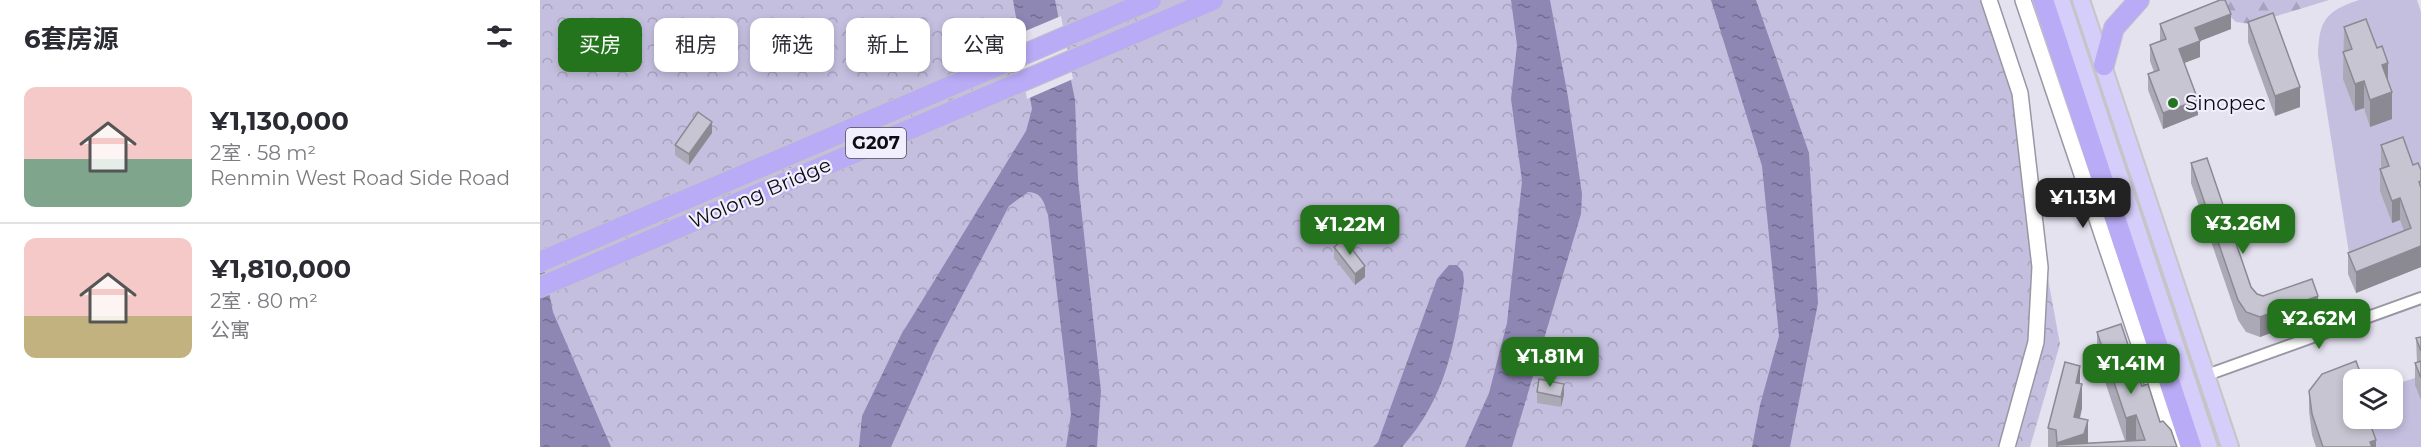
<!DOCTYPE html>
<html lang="zh">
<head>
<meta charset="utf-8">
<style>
	body { margin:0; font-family:Montserrat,"Noto Sans SC",sans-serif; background:#f7f7f7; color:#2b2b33; height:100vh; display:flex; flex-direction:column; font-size:22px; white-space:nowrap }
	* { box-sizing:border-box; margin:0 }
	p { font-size:20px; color:#7c7c81 }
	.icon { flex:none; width:33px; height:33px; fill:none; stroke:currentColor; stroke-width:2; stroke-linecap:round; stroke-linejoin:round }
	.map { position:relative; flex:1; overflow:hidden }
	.side { display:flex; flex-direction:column; background:#fff; width:540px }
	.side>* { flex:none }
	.banner { position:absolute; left:18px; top:18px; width:570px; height:54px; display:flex; gap:12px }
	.buttons { position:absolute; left:1803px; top:369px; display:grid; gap:12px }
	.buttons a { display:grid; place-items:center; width:60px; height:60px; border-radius:12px; background:#fff; box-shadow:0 3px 9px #0003; font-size:30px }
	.price { position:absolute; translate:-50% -51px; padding:0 14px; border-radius:12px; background:#23741d; color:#fff; font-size:20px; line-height:39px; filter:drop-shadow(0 2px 3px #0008) }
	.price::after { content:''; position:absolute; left:50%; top:36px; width:18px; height:14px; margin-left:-9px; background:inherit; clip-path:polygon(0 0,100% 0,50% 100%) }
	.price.current { background:#222; color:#fff }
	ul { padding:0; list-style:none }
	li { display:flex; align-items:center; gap:18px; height:150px; padding:0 24px }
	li+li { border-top:2px solid #e1e1e2 }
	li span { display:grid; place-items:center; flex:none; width:168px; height:120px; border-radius:12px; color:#555 }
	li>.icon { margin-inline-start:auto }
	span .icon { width:72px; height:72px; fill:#fffc; stroke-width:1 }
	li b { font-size:26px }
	h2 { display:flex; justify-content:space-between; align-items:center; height:72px; padding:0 24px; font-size:26px }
	.tag { padding:0 21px; border-radius:12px; background:#fff; box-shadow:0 3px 9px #0003; font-size:21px; line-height:54px }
	.tag.current { background:#23741d; color:#fff }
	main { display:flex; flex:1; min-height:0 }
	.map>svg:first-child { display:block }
	.grass { fill:#c4bfdf }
	.forest { fill:url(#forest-firs) }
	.park { fill:url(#park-crowns) }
	.water { fill:url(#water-ripples) }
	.pier { fill:#e4e2ef }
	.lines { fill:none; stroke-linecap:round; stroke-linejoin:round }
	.street-casing { stroke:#9997a4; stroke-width:14 }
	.secondary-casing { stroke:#9997a4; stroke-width:18 }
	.primary-casing { stroke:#c5c5c6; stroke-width:20 }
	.highway-casing { stroke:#c5c5c6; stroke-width:22 }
	.street { stroke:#fff; stroke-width:10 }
	.secondary { stroke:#fff; stroke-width:15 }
	.primary { stroke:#d5cdfa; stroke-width:16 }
	.highway { stroke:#b9abf6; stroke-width:20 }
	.wall { fill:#aba9b5 }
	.shaded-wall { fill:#8b8a93 }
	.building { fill:#c7c5d2; stroke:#8b8a93; stroke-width:1.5 }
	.poi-dot { fill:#23741d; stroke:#f1effd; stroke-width:2 }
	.labels { text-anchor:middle; stroke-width:4.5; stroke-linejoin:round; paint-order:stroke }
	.shield { fill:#f1effd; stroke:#515058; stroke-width:1.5 }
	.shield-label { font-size:18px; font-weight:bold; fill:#0d0c11 }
	.poi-label { font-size:20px; fill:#0d0c11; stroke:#f1effd; text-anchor:start }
	.street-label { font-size:20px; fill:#0d0c11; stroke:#f1effd }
</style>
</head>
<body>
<main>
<section class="side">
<h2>6套房源<svg class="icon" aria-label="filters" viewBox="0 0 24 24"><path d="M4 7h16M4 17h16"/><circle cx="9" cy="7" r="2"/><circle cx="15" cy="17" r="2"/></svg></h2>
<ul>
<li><span style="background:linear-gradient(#f6c9c9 60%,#7fa58c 0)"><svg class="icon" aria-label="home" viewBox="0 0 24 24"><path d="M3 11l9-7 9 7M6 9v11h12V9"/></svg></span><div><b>¥1,130,000</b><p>2室 · 58 m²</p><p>Renmin West Road Side Road</p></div></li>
<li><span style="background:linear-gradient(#f6c9c9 65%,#c2b280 0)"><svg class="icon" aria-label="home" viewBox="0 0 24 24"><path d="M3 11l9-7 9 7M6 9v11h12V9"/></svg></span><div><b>¥1,810,000</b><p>2室 · 80 m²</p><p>公寓</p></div></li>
</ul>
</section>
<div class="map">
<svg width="1881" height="447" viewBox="0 0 1881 447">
	<defs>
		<pattern id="forest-firs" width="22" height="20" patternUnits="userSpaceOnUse" patternTransform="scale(1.5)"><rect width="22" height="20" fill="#c4bfdf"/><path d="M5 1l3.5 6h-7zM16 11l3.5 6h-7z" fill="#a7a3be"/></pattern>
		<pattern id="park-crowns" width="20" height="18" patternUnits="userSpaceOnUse" patternTransform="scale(1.5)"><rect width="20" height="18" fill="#c4bfdf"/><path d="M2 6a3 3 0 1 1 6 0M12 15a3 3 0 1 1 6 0" fill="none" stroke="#a7a3be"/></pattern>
		<pattern id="water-ripples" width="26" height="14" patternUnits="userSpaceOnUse" patternTransform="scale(1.5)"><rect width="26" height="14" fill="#8e86b3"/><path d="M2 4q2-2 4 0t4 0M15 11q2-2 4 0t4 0" fill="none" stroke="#726c90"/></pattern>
	</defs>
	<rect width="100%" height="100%" fill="#e4e2ef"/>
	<path class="grass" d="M1819,0H1877L1881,12V242L1811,266L1778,55C1779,20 1786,11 1819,0Z
		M1881,376V447H1831L1820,433L1829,419L1852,418L1853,385Z"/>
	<path class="forest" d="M1685,0H1789L1711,24L1696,22L1680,7Z"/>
	<path class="park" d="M0,0H1449L1480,93L1490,181L1520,344L1490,447H19L0,339Z"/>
	<path class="water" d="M473,0H515L535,100L538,179L561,391L557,447H526L531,414L508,215C504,203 503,193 488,192L469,206L395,348L351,447H319L322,416L361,335L486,131L492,109Z
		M971,0H1010L1028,97L1042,194L1041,214L972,447H925L949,393L967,323L982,181L971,99L977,45Z
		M1171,0H1216L1269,153L1278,303L1250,447H1212L1220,405L1239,336L1222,166Z
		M0,249L13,312L71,447H0Z
		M909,265H917L923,272L924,281C915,344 906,398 862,447H833L838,442L897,279Z"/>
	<path class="pier" d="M521,16L533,79L487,99L476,35Z"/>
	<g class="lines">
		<g class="street-casing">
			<path id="street" d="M1667,375L1881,298"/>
		</g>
		<g class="secondary-casing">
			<path id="secondary" d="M1449,0L1480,93L1500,267L1496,342L1467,447
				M1483,0L1634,447"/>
		</g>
		<g class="primary-casing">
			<path id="primary" d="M1521,0L1669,447
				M1541,0L1690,447"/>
		</g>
		<g class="highway-casing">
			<path id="highway" d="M1503,0L1651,447
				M1564,65L1574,28L1599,0
				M0,262L611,0
				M0,287L673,0"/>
		</g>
		<use href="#street" class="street"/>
		<use href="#secondary" class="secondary"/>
		<use href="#primary" class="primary"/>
		<use href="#highway" class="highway"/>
	</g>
	<path class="wall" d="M1708,22L1760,107L1735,116L1708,42Z
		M1620,24L1691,29L1660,41V57L1644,63L1658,115L1623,129L1608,90V74L1614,72L1610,61V45L1620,41Z
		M1804,27L1848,81L1852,119L1830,127L1824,108L1815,111L1803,79Z
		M172,133L149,165L135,155V145Z
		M1841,145L1881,170V267L1816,293L1808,274V253L1864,231L1860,220L1852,223L1840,191V169H1842L1841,166Z
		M1651,163L1711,287L1717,294L1778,316L1720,337L1706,332L1698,320L1651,183Z
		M794,247L825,277L815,285L794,258Z
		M1557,332L1602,386L1620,422L1637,447H1508V428L1540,383L1542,408L1540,418L1548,443L1585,441L1557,358Z
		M1881,337V400L1875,385V363L1877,362L1876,338Z
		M1769,391L1832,418V429L1836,447H1776L1772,435L1769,411Z
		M997,392L1024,395L1021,407L997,403Z"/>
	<path class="shaded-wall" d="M1691,14V29L1660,41V57L1639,65V49L1655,28Z
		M1848,63V89L1842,65Z
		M1824,81V108L1815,111V84Z
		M1760,87V107L1735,116V96Z
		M1852,92V119L1830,127V100Z
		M1658,100V115L1623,129V113Z
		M172,122V133L149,165V154Z
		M1860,198V220L1852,223V201Z
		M1881,246V267L1816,293V272Z
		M825,266V277L815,285V274Z
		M1778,296V316L1720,337V317Z
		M1540,366V390L1536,383Z
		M1024,384V395L1021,407V397Z
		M1542,384V408L1535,437L1548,420V444L1517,447V443Z
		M1596,415V441L1586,444V418Z
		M1825,418H1832V428L1825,431Z
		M1836,440V447H1830V442Z"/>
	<path class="building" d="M1680,0H1685L1691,14L1655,28L1660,41L1639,49L1658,100L1623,113L1608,74L1619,70L1610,45L1626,39L1620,24Z
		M1733,13L1760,87L1735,96L1708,22Z
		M1826,19L1837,48L1842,46L1848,63L1842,65L1852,92L1830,100L1824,81L1815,84L1803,52L1812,49L1804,27Z
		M158,112L172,122L149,154L135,145Z
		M1863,137L1873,165L1878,163L1881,170V181L1879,182L1881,188V246L1816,272L1808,253L1871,228L1860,198L1852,201L1840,169L1849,166L1841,145Z
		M1667,158L1711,287L1717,294L1723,296L1772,279L1778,296L1720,317L1706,312L1698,300L1651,163Z
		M804,239L825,266L815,274L794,247Z
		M1581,324L1602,386L1608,384L1620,422L1623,421L1631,430L1637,447H1517V445L1605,440L1596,415L1586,418L1557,332Z
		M1881,337V351L1876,338Z
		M1816,361L1823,380H1814V418H1828L1836,440L1830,442L1832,447H1783L1772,414L1769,391L1782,374Z
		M1881,361V378L1875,363Z
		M1525,362L1540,366L1536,383L1542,384L1534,417L1548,420L1544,434L1517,443L1516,430L1508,428Z
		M999,379L1024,384L1021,397L997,392Z"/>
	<circle class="poi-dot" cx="1633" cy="103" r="6"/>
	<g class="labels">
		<rect class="shield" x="306" y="128" width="60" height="30" rx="4.5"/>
		<g class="shield-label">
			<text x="336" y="149">G207</text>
		</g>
		<g class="poi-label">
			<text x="1645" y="110">Sinopec</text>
		</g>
		<g class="street-label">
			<text transform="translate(220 193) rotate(-23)" y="7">Wolong Bridge</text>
		</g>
	</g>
</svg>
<div class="buttons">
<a><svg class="icon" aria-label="layers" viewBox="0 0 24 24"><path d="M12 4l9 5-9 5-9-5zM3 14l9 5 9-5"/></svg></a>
</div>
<b class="price current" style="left:1543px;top:229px">¥1.13M</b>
<b class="price" style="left:1703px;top:255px">¥3.26M</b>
<b class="price" style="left:810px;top:256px">¥1.22M</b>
<b class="price" style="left:1779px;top:350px">¥2.62M</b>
<b class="price" style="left:1010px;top:388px">¥1.81M</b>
<b class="price" style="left:1591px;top:395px">¥1.41M</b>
<div class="banner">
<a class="tag current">买房</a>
<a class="tag">租房</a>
<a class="tag">筛选</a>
<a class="tag">新上</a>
<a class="tag">公寓</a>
</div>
</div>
</main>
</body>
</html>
